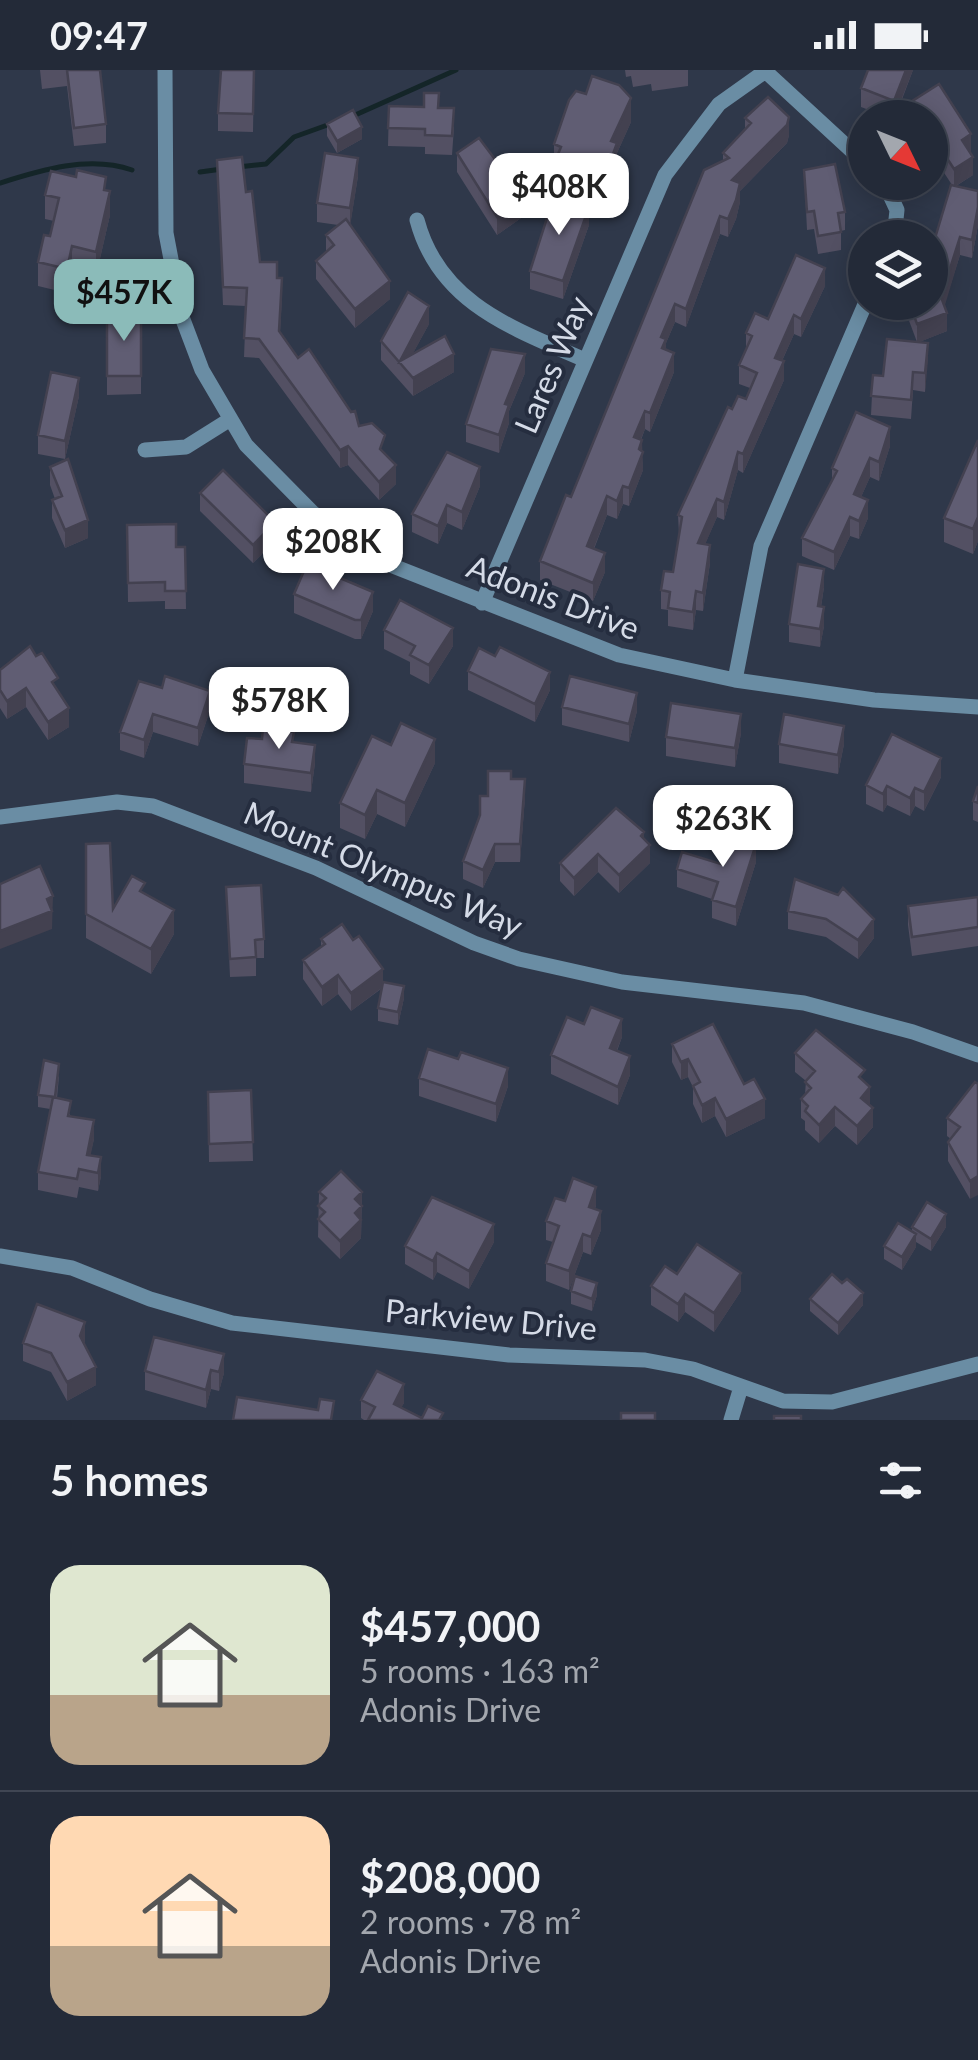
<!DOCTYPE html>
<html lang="en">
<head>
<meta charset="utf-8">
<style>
	body { margin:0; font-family:Lato,sans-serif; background:#2f3643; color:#f1f3f6; height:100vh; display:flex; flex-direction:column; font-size:38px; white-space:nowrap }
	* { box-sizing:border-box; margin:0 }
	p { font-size:32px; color:#a3a7ae }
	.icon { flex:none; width:55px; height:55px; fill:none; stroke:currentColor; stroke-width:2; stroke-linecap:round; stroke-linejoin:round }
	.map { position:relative; height:1350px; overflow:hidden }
	.details { display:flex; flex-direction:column; background:#232a38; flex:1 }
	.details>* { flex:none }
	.needle { width:65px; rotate:133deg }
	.fabs { position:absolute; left:848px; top:30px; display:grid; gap:20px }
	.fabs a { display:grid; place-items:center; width:100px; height:100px; border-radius:50%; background:#232a38; box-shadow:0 5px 25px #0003,0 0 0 2px #404653; font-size:50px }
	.price { position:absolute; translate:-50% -85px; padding:0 22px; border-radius:20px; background:#fff; color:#222; font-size:32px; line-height:65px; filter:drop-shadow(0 2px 5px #0008) }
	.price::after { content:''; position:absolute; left:50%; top:60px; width:30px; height:22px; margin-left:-15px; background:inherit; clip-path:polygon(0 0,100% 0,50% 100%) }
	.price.selected { background:#8bbbb9; color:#111 }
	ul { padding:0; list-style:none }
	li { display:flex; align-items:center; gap:30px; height:250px; padding:0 50px }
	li+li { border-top:2px solid #404653 }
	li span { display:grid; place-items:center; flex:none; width:280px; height:200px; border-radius:30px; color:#555 }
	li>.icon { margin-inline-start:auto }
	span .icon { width:120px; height:120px; fill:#fffc; stroke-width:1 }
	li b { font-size:42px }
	h2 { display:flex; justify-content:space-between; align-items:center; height:120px; padding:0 50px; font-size:42px }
	.status { display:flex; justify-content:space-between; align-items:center; height:70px; padding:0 50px; background:#232a38; direction:ltr }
	.status svg { height:28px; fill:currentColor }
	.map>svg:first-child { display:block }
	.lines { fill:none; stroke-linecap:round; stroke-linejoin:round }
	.stream { stroke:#142528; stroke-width:5 }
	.minor { stroke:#6a8da4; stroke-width:15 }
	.wall { fill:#535063 }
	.shaded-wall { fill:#434150 }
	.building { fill:#605d73; stroke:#434150; stroke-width:2.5 }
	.labels { text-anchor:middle; stroke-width:8; stroke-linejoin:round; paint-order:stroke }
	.street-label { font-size:32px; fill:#d5dbe7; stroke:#252d3f }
</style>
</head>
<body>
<div class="status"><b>09:47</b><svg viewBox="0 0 49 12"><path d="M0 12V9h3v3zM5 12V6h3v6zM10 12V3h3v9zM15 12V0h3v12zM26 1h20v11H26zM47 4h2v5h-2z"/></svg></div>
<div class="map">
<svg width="978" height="1350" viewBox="0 0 978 1350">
	<rect width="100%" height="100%" fill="#2f384a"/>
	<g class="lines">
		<path class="stream" d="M353,46L456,0
			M238,97L266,94L294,67L333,53
			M200,102L222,99
			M0,113C41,100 89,85 132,100"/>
		<path class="minor" d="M165,0L166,163L182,247L202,300L246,375L313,443L393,496L619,585L735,610L874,630L978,637
			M764,0L865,93
			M884,112L897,140L894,168
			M417,150C439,233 512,258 585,290
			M145,380L186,377L229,350
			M482,533L665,105L719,34L767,0
			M735,610L761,476L866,232
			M0,747L117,732L153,736L316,798L474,873L519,889L622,912L804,933L913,962L978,985
			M0,1186L72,1198L150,1229L232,1253L509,1285L645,1290L693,1299L783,1331L832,1332L978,1294
			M731,1350L741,1317"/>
	</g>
	<path class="wall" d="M40,0H100L106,54V73L74,76L67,16L42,19Z
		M254,0L253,62L218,61V43Z
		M625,0H688V16L652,21L651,14L633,17L631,6L626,7Z
		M913,0L895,48H890L861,37V18Z
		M939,14L971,64V83L973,87V105L956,116L978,121V155L972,188L960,185L944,235L947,243V261L919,272L928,273L925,322L913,320L911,349L871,345L873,305L883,306L887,269L917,272L902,232H930V185L951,115H952L941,98L936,101L930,91V48H906V35Z
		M389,36L439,38L454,57L452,85L425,84V77L388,76Z
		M745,48L789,65L787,73L740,121V132L736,149L728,167L720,164L686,257L675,252L666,273V280L674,302L650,362L645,359L641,370L643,400L629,436L623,434L617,449L607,445L594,479L605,502L593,531L540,510V491L571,427L723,91V83L745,60Z
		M631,52L617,83V97L605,130L556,113V100L554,99V74Z
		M327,54L362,69L337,83L327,66Z
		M457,83L524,146L497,165L457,102Z
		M217,90L246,122L260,192L277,208L282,226L280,262L298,288L385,384L396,414L379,430L348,395L340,398L259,288L244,287L246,236L223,235Z
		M804,100L845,142V160L841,161V180L818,184L814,159L807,160Z
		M358,106L350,155L390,229L355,258L316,209V191L326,182V165L338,155L317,152V133Z
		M106,120L110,145L96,206L72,201L67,223L38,216V192L50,166L54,151L45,149V125Z
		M589,155L563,229L530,219V201Z
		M825,216L801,267L794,264L782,291L784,310L743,403L738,400L724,450L717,447L705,474L710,493L703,541L696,540L693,560L668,556V540L661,539V520L673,502L679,464L678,445L732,339L746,329L750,318L739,314V295L746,280V263Z
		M141,241V324L107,325V242Z
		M429,254L413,283L454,302L413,326L381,290V271Z
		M525,303L509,341V353L499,383L466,372V354Z
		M79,326L65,389L38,384V365Z
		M978,370V471L973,484L944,472V448Z
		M890,376L879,411L870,407L861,427L868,448L859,469L850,466L834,500L802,486V468L832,411V398Z
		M50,397L88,468L65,478L52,448V430L55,429L50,415Z
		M480,416L462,460L447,453L438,474L412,462V444Z
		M200,423L275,471L253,493L200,441Z
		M127,455L176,477H185L186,539H165V531L128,532Z
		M824,517L821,537L824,556L820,577L789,572V554Z
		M294,524L373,541L361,569H355L294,543Z
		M384,560L453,576L429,614L410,604V592L384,579Z
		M0,600L58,621L69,657L48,670L26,637L7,649L0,638Z
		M468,601L550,620L535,652L468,620Z
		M139,611L210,640L198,676L153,662L144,688L120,680V662Z
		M562,637L637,641L629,672L562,655Z
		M741,663L735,697L666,686V667Z
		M294,672L315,693L311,722L244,713V694Z
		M779,674H844L838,704L779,693Z
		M435,693L405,757L377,744L365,769L340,758V733Z
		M941,707L924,741L915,736L910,746L887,735L883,742L866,734V715Z
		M511,709L525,727L520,792H495L483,818L463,809V791L488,726Z
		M978,716V752L973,750V731Z
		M644,769L650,793L619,823L598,802L574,826L560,811V793Z
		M86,774L113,839L145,824L174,864L151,904L86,868Z
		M756,792L736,856L712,848V829L677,817V799Z
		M795,809L874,868L858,889L826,867L788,859V841Z
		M226,817L264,869V888H256V906L230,907Z
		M978,827V876L912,886L908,855V836Z
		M321,869L383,912L404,928L398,955L378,951V938L381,919L351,941L338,924L322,936L303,909V890L321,877Z
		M622,967L617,981L630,1005L618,1035L551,1004V985Z
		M672,974L744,1014L765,1048L726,1067L715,1046L702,1053L693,1034V1017L688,1007L681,1010L672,992Z
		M795,983L865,1013L873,1057L857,1075L835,1056L819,1073L805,1060V1051L801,1048V1029L805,1024L806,1011L795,1002Z
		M458,989L508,1016L496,1052L419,1026V1008Z
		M59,1006L57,1028L71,1046L94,1069L90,1085L101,1106L98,1121L79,1117L77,1128L38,1120V1102L50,1039L38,1037V1025Z
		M975,1012L970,1129L948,1091V1072L951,1069L947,1066V1048Z
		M251,1020L253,1091L209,1092L208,1022Z
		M319,1122H362L361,1168L340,1189L318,1167Z
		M565,1131L596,1135L595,1139L601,1160L591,1185L583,1182L569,1220L546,1211V1193L553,1172L546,1170V1151Z
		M912,1157H946L931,1181L916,1172V1177L902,1200L884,1189V1176L912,1162Z
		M494,1172L469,1219L437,1202L433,1210L405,1194V1176Z
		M677,1204L741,1221L714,1262L685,1242L678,1252L651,1235V1216Z
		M571,1221L597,1225L592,1241L571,1234Z
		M810,1229L863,1235L838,1265L810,1241Z
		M154,1267L224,1303L219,1321L211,1319L206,1338L145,1320V1301Z
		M85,1271L84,1273L96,1315L67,1331L51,1302L23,1291V1273Z
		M361,1330L404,1333L401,1337L422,1348L443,1350H364L361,1348Z"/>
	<path class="shaded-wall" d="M906,0H913L894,48V31Z
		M631,28V52L617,83V97L605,130V106L611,71Z
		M789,47V65L787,73L740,121V132L736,149L728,167V149L732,110Z
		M362,57V69L337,83V71Z
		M971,64V83L962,70Z
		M941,79V98L936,101V82Z
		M973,87V105L954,117V99Z
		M358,88V106L350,157V138Z
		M110,121V145L96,206V182Z
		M524,128V146L497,165V147Z
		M589,137V155L563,229V211Z
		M978,137V155L972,188V170Z
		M720,146V164L686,257V239Z
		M960,167V185L942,245L947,243V261L917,273V254L941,227Z
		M72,176V201L67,223V199Z
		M825,198V216L801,267V249Z
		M390,211V229L355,258V239Z
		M675,234V252L666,273V288L662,296L661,267Z
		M429,236V254L405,298L400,292Z
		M794,245V264L775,306V288Z
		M928,273V291L925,322V303Z
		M674,283V302L650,362V343Z
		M454,284V302L413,326V308Z
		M525,284V303L509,341V353L499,383V365L505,334Z
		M784,291V310L743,403V384Z
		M79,308V326L65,389V371Z
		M645,341V359L634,386V367Z
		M890,357V376L879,411V392Z
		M642,370L643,400L629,436V418Z
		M348,376V395L340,398V380Z
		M738,382V400L724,450V432Z
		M870,388V407L854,443V424Z
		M396,395V414L379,430V412Z
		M480,397V416L462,460V442Z
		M623,416V434L617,449V431Z
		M607,426V445L587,495V476Z
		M717,429V447L698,491V473Z
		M868,430V448L859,469V451Z
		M447,435V453L438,474V456Z
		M850,447V466L834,500V482Z
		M978,447V471L973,484V459Z
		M88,450V468L65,478V460Z
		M275,452V471L253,493V475Z
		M710,475V493L703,541V523Z
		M605,483V502L593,531V513Z
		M824,499V517L818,555V536Z
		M696,521V540L693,560V542Z
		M373,522V541L361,569V550Z
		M824,537V556L820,577V559Z
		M453,558V576L429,614V595Z
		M550,602V620L535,652V634Z
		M26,618V637L7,649V631Z
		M210,621V640L198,676V658Z
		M637,623V641L629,672V654Z
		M69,638V657L48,670V652Z
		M153,644V662L144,688V670Z
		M741,644V663L735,697V678Z
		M844,656V674L838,704V685Z
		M435,669V693L405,757V733Z
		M315,675V693L311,722V703Z
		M941,688V707L924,741V722Z
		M525,709V727L520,792V774Z
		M887,716V735L883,742V724Z
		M915,718V736L910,746V728Z
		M377,720V744L365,769V745Z
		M644,762V780L650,775V793L619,823V805L641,766Z
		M495,774V792L483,818V800Z
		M756,774V792L736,856V837Z
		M598,784V802L574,826V808Z
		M53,826L52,859L0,879V861Z
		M174,840V864L151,904V879Z
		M874,849V868L858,889V870Z
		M383,899V917L351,941V923Z
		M338,905V924L322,936V917Z
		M404,916V928L398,955V942Z
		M622,949V967L610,997V978Z
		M630,986V1005L618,1035V1017Z
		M688,989V1007L681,1010V992Z
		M508,998V1016L496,1052V1034Z
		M870,1017V1036L861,1028Z
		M715,1028V1046L702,1053V1035Z
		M765,1029V1048L726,1067V1049Z
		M835,1037V1056L819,1073V1055Z
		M873,1038V1057L857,1075V1056Z
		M94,1050V1069L87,1103V1085Z
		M101,1087V1106L98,1121V1103Z
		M978,1106V1125L970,1129V1111Z
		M596,1117V1135L589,1155V1137Z
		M362,1122L361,1168L340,1189V1171L355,1129Z
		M601,1141V1160L591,1185V1167Z
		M946,1144V1157L931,1181V1169Z
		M494,1154V1172L469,1219V1201Z
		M583,1164V1182L569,1220V1201Z
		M916,1164V1177L902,1200V1187Z
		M437,1183V1202L433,1210V1191Z
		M741,1203V1221L714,1262V1243Z
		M597,1213V1225L592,1241V1229Z
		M863,1223V1235L838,1265V1253Z
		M685,1224V1242L678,1252V1234Z
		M85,1252V1271L80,1284V1266Z
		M224,1284V1303L219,1321V1302Z
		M96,1297V1315L67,1331V1312Z
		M211,1300V1319L206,1338V1320Z
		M404,1314V1333L395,1350L394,1334Z"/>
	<path class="building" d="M67,0H100L106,54L74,58Z
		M221,0H254L253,44L218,43Z
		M868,0H906L894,31L861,18Z
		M592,6L619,15L631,28L611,71L617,73L605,106L556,89L561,77L554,74L569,30L576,21L586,24Z
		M939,14L971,64L962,70L973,87L954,99L941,79L936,82L930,73V48H914L906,35Z
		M424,23H439L438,38H454L452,66L425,65V59L388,58L389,36L424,37Z
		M768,27L789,47L787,55L732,110L740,113L736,130L728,149L720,146L686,239L675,234L661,267L666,269L662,278L674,283L650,343L645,341L634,367L642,370L639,379L643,382L629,418L623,416L617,431L607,426L587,476L605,483L593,513L540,491L566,425L571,427L704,100L729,88L723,83L751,53L745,48Z
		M353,40L362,57L337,71L327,54Z
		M479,68L524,128L497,147L457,83Z
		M325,83L358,88L350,138L317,133Z
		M242,87L246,122L252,121L260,192H277V208H282L279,261L298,288L309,279L351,342L355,341L359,356L372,353L385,365L380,379L396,395L379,412L348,376L340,380L259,269L244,268L247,218L223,217L217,90Z
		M835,94L845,142L838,143L841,162L818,166L814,141L807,142L804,100Z
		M77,100L106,107L104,120L110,121L96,182L72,176L67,199L38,192L44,165L50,166L59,128L45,125L51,101L76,107Z
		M951,115L978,121V137L972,170L960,167L941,227L947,243L917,254L909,232H930V185Z
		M554,126L589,137L563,211L530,201Z
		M346,149L390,211L355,239L316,191L334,175L326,165Z
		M796,185L825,198L801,249L794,245L775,288L784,291L743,384L738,382L724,432L717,429L698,473L710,475L703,523L696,521L693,542L668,538L670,522L661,520L664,501L673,502L682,447L678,445L728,337L732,339L738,326L746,329L757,303L739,295L752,266L746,263L755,243L768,249Z
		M408,222L429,236L400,291L445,266L454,284L413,308L381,271Z
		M141,241V306H107V242Z
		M887,269L928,273L925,303L913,302L911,330L871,326L873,305L883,306Z
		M491,279L525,284L505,334L509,335L499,365L466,354Z
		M51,302L79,308L65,371L38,365Z
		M856,342L890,357L879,392L870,388L854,424L868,430L859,451L850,447L834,482L802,468L837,401L832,398Z
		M978,370V447L973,459L944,448Z
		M447,382L480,397L462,442L447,435L438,456L412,444Z
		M68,389L88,450L65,460L52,430L62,426L50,397Z
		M223,400L275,452L253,475L200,423Z
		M176,454V477H185L186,521H165V512L128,513L127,455Z
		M307,494L373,522L361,550H355L294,524Z
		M798,494L824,499L818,536L824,537L820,559L789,554Z
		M400,530L453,558L429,595L410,585L415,576L384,560Z
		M30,576L36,586L42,583L58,608L52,612L69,638L48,652L26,618L7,631L0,620V600Z
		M500,577L550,602L535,634L468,601L479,578L495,586Z
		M165,606L210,621L198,658L153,644L144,670L120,662L139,611L162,618Z
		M570,606L637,623L629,654L562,637Z
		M671,633L741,644L735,678L666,667Z
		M784,644L844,656L838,685L779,674Z
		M401,653L435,669L405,733L377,720L365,745L340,733L372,666L391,675Z
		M263,658L294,662L292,672L315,675L311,703L244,694L247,668L262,669Z
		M892,664L941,688L924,722L915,718L910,728L887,716L883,724L866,715Z
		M488,701H511V709H525L520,774H495L483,800L463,791L480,745V726H488Z
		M978,716V733L973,731Z
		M616,738L644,762L641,766L650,775L619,805L598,784L574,808L560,793Z
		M730,765L756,774L736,837L712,830L718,812L677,799L682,782L721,794Z
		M110,773L113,839L132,806L145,813L140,821L174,840L151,879L86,844V774Z
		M40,796L53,826L47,829L52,841L0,861V814Z
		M795,809L838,825L843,818L874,849L858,870L826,849L788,841Z
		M261,815L264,869L255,870L256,887L230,889L226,817Z
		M978,827V857L912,867L908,836Z
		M342,854L353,870L359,866L383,899L351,923L338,905L322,917L303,890L325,874L321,869Z
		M383,912L404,916L398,942L378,938Z
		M591,937L622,949L610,978L630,986L618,1017L551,985L567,947L584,954Z
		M713,954L744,1014L754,1009L765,1029L726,1049L715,1028L702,1035L693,1016L700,1012L688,989L681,992L672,974Z
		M816,960L865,1000L859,1007L870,1017L861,1028L873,1038L857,1056L835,1037L819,1055L805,1041L808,1036L801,1029L811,1018L805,1012L815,1001L795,983Z
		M428,979L458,989L461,982L508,998L496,1034L419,1008Z
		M44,990L59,994L55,1027L38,1025Z
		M975,1012L978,1014V1106L970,1111L948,1072L960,1057L947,1048Z
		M251,1020L253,1072L209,1074L208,1022Z
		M53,1027L71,1031L68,1046L94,1050L87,1085L101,1087L98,1103L79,1099L77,1109L38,1102Z
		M341,1101L362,1122L355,1129L362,1136L355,1143L361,1150L340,1171L318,1149L325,1142L318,1136L326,1128L319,1122Z
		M573,1108L596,1117L589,1137L601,1141L591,1167L583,1164L569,1201L546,1193L559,1156L546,1151L555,1128L565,1131Z
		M432,1127L494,1154L469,1201L437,1183L433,1191L405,1176Z
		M927,1132L946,1144L931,1169L912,1157Z
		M898,1153L916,1164L902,1187L884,1176Z
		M697,1174L741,1203L714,1243L685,1224L678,1234L651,1216L665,1196L677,1204Z
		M832,1204L842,1213L847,1209L863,1223L838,1253L810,1229Z
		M575,1206L597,1213L592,1229L571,1221Z
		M37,1234L85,1252L80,1266L96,1297L67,1312L51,1283L23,1273Z
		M154,1267L224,1284L219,1302L211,1300L206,1320L145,1301Z
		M377,1301L404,1314L394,1334L422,1348L428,1336L443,1343L439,1350H368L375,1337L361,1330Z
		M237,1327L318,1340L320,1329L334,1331L331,1350H233Z
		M621,1343H655V1350H621Z
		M774,1346H801V1350H774Z"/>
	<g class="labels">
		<g class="street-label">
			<text transform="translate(553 295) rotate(-67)" y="11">Lares Way</text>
			<text transform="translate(553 528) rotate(21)" y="11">Adonis Drive</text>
			<text transform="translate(383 800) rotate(23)" y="11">Mount Olympus Way</text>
			<text transform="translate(491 1250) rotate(5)" y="11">Parkview Drive</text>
		</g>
	</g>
</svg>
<div class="fabs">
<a><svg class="needle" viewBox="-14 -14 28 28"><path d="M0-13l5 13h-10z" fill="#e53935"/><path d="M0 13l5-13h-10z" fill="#a3a7ae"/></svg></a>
<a><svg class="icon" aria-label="layers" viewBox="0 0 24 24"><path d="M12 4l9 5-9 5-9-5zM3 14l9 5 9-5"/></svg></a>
</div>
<b class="price" style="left:559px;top:168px">$408K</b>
<b class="price selected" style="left:124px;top:274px">$457K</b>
<b class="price" style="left:333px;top:523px">$208K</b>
<b class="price" style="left:279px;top:682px">$578K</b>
<b class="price" style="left:723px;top:800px">$263K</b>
</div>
<section class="details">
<h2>5 homes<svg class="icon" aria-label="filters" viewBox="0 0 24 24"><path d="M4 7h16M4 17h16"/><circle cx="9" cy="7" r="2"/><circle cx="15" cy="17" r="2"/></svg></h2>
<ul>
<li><span style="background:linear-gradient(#dfe7d0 65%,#b9a48a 0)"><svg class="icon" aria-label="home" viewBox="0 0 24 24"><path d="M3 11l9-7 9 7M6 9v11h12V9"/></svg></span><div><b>$457,000</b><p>5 rooms · 163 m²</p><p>Adonis Drive</p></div></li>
<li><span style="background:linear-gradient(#ffd9b3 65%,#b9a48a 0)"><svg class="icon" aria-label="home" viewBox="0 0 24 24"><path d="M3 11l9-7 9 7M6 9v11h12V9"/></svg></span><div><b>$208,000</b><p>2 rooms · 78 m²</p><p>Adonis Drive</p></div></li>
</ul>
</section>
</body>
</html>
